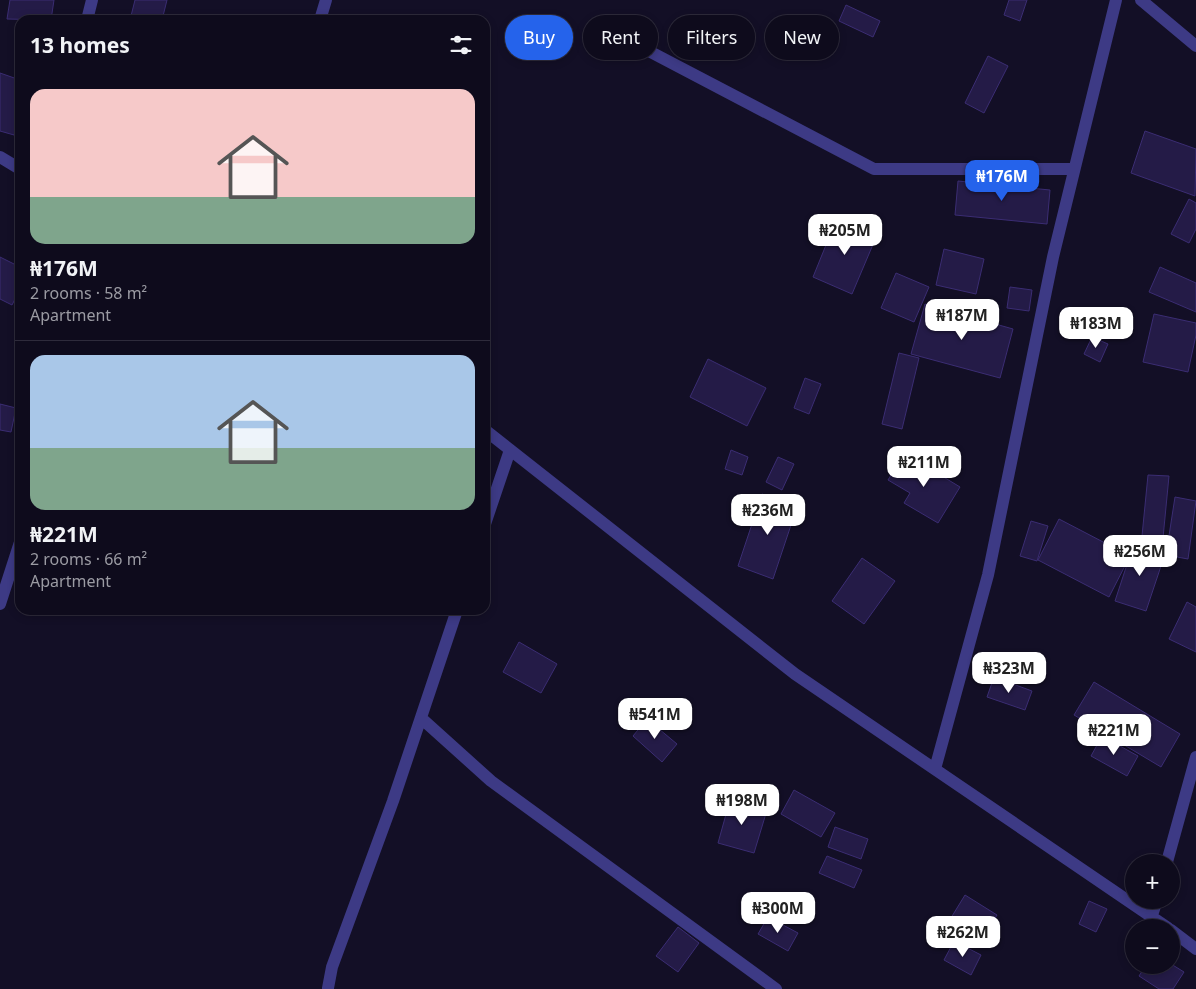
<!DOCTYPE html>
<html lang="en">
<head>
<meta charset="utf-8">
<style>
	body { margin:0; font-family:"Noto Sans",sans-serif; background:#1c1929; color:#f1f3f6; height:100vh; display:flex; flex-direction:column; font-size:19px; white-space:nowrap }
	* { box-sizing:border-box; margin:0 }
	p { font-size:16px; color:#9b9ba3 }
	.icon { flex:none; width:28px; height:28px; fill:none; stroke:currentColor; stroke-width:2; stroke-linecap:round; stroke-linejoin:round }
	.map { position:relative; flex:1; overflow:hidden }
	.sheet { position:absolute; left:15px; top:15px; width:475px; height:600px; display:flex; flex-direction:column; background:#0e0b1c; border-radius:15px; box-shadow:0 2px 8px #0003,0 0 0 1px #2e2b3b }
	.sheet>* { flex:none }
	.banner { position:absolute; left:505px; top:15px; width:475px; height:45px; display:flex; gap:10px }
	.buttons { position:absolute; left:1125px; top:854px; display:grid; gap:10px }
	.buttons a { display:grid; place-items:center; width:55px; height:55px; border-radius:50%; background:#0e0b1c; box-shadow:0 2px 8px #0003,0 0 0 1px #2e2b3b; font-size:25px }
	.price { position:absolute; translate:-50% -42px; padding:0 11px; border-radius:10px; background:#fff; color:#222; font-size:16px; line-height:32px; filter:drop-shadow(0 1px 2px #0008) }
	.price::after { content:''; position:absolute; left:50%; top:30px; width:15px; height:11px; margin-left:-8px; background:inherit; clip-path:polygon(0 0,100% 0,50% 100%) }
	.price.current { background:#2563eb; color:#fff }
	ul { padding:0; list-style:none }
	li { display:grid; align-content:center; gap:10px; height:265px; padding:0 15px }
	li+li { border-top:1px solid #2e2b3b }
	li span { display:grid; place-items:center; height:155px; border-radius:15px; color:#555 }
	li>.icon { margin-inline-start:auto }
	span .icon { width:90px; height:90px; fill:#fffc; stroke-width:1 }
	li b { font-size:21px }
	h2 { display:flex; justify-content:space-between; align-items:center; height:60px; padding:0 15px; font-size:21px }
	.tag { padding:0 18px; border-radius:22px; background:#0e0b1c; box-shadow:0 2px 8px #0003,0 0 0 1px #2e2b3b; font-size:18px; line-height:45px }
	.tag.current { background:#2563eb; color:#fff }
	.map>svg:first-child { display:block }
	.building { fill:#241b47; stroke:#3b2d73 }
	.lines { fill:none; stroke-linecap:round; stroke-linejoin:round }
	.minor { stroke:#3d3a85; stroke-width:12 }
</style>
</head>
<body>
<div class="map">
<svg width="1196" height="989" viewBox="0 0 1196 989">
	<rect width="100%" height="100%" fill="#130f26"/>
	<path class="building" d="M10,0H54L51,20L7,19Z
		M135,0H167L162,20H130Z
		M1009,0H1027L1020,21L1004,15Z
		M846,5L880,21L873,37L839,21Z
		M988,56L1008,66L984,113L965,103Z
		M0,73L20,80V116L14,135L0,131Z
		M1145,131L1196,149L1195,196L1131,173Z
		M958,181L1050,190L1047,224L955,215Z
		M1189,199L1196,203V229L1189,243L1171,234Z
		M837,218L877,235L852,294L813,277Z
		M944,249L984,259L976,294L936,285Z
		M0,257L20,267V289L12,305L0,299Z
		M1160,267L1196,283V312L1149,292Z
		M896,273L929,287L914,322L881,308Z
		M1010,287L1032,290L1029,311L1007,308Z
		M925,304L1013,329L1000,378L911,354Z
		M1154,314L1196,323V335L1188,372L1143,362Z
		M1092,337L1108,344L1100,362L1084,354Z
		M899,353L919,358L902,429L882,424Z
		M708,359L766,388L747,426L690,397Z
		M805,378L821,384L809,414L794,408Z
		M0,404L16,408L11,432L0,430Z
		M731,450L748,457L742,475L725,469Z
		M904,453L960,487L938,523L904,503L910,493L888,480Z
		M778,457L794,464L782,490L766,482Z
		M1148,475L1169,476L1163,538L1142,536Z
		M762,494L797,507L773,579L738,566Z
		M1175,497L1196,501L1188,559L1166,555Z
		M1059,519L1130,556L1109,597L1038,560Z
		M1031,521L1048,526L1037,561L1020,556Z
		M1134,543L1165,554L1146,611L1115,601Z
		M862,558L895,581L864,624L832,601Z
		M1187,602L1196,607V652L1169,639Z
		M519,642L557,664L541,693L503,672Z
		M994,677L1032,691L1025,710L987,697Z
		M1094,682L1180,734L1161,767L1074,715Z
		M647,719L677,744L662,762L633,736Z
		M1102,736L1138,756L1127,776L1091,756Z
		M794,790L835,813L821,837L781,814Z
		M730,800L767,810L754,853L718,843Z
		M835,827L868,839L861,859L828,847Z
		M827,856L862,870L854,888L819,873Z
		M965,895L997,915L978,946L946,926Z
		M1089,901L1107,909L1096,932L1079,924Z
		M768,917L798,933L788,951L758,934Z
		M678,927L699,943L678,972L656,956Z
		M954,941L981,955L971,975L944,960Z
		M1171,964L1184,972L1173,989H1159L1139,976L1146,965Z"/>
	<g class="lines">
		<path class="minor" d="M1141,0L1196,46
			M87,20L92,0
			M320,20L326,0
			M643,48L874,169H1074
			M0,157L20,169
			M485,430L795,674L1168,928
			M485,524L510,450
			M0,604L20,542
			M421,718L491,781L776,989
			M935,769L988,575L1053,257L1116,0
			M1167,862L1196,757
			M1152,915L1157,900
			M1171,930L1196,949
			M328,988L332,967L393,801L457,610"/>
	</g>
</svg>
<div class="buttons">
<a>+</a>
<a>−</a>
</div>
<b class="price current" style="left:1002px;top:202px">₦176M</b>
<b class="price" style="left:845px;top:256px">₦205M</b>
<b class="price" style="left:962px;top:341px">₦187M</b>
<b class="price" style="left:1096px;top:349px">₦183M</b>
<b class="price" style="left:924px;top:488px">₦211M</b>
<b class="price" style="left:768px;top:536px">₦236M</b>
<b class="price" style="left:1140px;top:577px">₦256M</b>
<b class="price" style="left:1009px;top:694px">₦323M</b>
<b class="price" style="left:655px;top:740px">₦541M</b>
<b class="price" style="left:1114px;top:756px">₦221M</b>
<b class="price" style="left:742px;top:826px">₦198M</b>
<b class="price" style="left:778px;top:934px">₦300M</b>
<b class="price" style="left:963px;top:958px">₦262M</b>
<div class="banner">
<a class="tag current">Buy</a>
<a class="tag">Rent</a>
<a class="tag">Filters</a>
<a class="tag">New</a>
</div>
<section class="sheet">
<h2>13 homes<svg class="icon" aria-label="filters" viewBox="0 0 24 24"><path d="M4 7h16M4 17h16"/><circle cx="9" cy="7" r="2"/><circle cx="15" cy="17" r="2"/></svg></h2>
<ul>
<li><span style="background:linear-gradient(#f6c9c9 70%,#7fa58c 0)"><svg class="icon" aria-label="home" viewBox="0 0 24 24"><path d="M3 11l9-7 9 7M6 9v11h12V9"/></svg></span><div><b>₦176M</b><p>2 rooms · 58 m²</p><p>Apartment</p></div></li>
<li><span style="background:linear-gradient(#a9c7e8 60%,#7fa58c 0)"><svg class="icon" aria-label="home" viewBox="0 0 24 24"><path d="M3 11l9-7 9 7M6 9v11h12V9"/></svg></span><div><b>₦221M</b><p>2 rooms · 66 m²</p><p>Apartment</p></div></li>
</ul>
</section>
</div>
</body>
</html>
